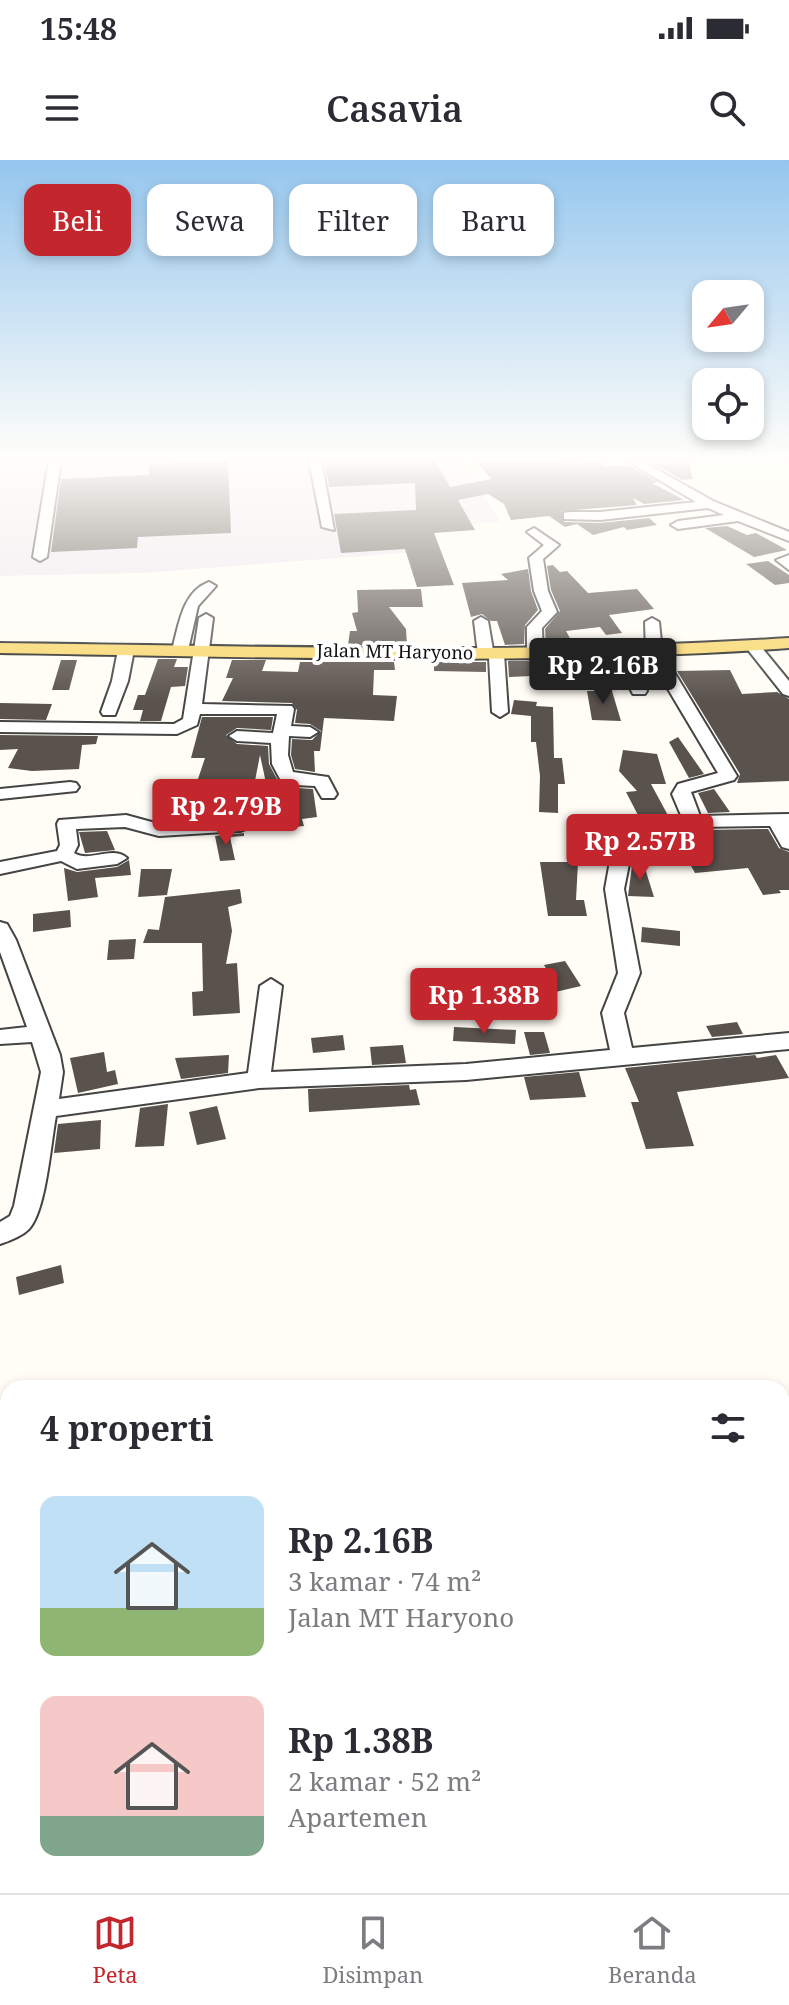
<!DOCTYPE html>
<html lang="id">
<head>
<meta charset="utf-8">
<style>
	body { margin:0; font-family:"Noto Serif",serif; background:#f7f7f7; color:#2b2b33; height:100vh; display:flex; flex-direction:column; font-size:30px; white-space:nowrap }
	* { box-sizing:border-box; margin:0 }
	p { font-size:26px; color:#7c7c81 }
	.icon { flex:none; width:44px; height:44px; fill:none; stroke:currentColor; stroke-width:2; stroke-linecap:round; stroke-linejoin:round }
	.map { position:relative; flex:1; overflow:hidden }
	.side { position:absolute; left:0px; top:1220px; width:790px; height:514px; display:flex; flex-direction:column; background:#fff; border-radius:24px 24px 0 0; box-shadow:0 4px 12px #0003 }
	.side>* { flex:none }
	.banner { position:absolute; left:24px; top:24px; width:742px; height:72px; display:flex; gap:16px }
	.needle { width:52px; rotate:241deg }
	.tools { position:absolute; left:692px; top:120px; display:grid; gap:16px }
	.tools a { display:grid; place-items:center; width:72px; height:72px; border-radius:16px; background:#fff; box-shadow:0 4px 12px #0003; font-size:40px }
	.price { position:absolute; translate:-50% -68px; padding:0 18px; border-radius:8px; background:#c4262e; color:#fff; font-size:26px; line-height:52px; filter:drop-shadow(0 2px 4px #0008) }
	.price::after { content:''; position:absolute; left:50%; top:48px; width:24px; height:18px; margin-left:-12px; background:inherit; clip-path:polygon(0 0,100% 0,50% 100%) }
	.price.on { background:#222; color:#fff }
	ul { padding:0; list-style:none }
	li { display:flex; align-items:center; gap:24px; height:200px; padding:0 40px }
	li span { display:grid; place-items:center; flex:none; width:224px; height:160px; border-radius:16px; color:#555 }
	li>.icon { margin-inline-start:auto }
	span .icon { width:96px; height:96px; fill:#fffc; stroke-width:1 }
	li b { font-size:34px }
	h2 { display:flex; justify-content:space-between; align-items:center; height:96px; padding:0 40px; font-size:34px }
	.tag { padding:0 28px; border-radius:16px; background:#fff; box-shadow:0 4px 12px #0003; font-size:28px; line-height:72px }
	.tag.on { background:#c4262e; color:#fff }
	.status { display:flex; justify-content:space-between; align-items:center; height:56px; padding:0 40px; background:#fff; direction:ltr }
	.status svg { height:22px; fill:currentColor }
	header { display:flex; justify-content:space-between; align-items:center; height:104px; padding:0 40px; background:#fff; font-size:36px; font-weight:600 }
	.dock { display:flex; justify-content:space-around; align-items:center; height:112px; border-top:2px solid #e1e1e2; background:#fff; font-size:22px; color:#7c7c81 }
	.dock a { display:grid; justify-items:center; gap:4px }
	.dock .on { color:#c4262e }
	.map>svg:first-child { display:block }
	.industrial { fill:#eee6ef }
	.building { fill:#5a524d }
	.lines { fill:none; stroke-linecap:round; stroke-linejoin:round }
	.minor-casing { stroke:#444; stroke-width:4 }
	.major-casing { stroke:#222; stroke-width:4 }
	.minor { fill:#fff; fill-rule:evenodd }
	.major { fill:#f9d66b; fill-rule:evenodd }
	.labels { text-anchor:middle; stroke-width:8; stroke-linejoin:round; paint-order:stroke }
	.far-street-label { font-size:18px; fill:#111; stroke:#fff }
</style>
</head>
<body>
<div class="status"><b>15:48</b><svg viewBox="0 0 49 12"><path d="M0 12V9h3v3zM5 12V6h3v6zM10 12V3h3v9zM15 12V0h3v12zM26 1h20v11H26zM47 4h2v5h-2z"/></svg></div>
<header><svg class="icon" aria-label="menu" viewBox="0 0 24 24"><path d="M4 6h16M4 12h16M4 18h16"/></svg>Casavia<svg class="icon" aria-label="search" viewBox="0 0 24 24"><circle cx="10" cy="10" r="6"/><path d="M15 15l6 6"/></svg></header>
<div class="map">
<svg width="789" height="1733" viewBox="0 0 789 1733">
	<rect width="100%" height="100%" fill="#fffdf5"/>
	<path class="industrial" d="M0,300H461L500,361L409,372L415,392L142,413L0,416Z"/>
	<path class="building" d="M324,300H435L450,327L491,319L477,302L574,300L575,305L597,301L604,306H630L658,322L652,323L684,340L644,344L633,338L637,345L562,351L564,362L600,363L649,358L657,365L627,370L624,367L593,375L577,364L565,367L549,356L511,360L504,344L488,334L458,340L475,370L434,373L454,425L417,427L405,389L341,393L334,354L416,350L415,323L329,327Z
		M674,300H688L693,319L682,320L654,304L674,303Z
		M228,301L231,373L138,377L137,388L51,392L61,319L149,315V304Z
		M727,366L747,375L756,373L787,390L754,397L705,368Z
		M768,401L789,415V423L775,425L746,404Z
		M553,405L560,412L567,411L588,433L637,429L654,449L609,455L622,473L606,475L600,467L566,471L571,480L564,481L566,484H546L545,469L560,451L551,430L547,406Z
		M528,409L531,431L538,450L525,465L524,484L505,485L497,461H491L482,454L471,457L462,423L508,420L501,414Z
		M421,429L423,447H389L406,469L407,485H348L350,471H357L352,453L358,452L357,430Z
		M158,499H177L174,507H188L185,526L171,527L161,561H140L143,550H133L138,535H145Z
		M61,500H77L69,530H52Z
		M232,500H266L262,511L298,512L300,502H394L395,510H374L373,535L397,536L394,561L324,558L320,591H314L315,612L295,609L291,595L292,579L312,580L321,571L310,564L295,563L297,550L292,543L222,541L233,518H226Z
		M573,500L579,514L509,517L508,501Z
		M434,502H486V512L434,511Z
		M730,510L742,534L777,532L789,539V621L737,623L740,614L677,511Z
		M587,531H612L621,561L592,560Z
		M514,540L537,542L536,546L553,547L554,598H562L565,624H558V653L539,652L540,616L536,582H531V556L511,554Z
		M0,543L52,544L46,560L0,559Z
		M202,557H273L271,570L237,568L226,575L237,584L268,586L269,604L277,619L269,637L260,595L249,652L215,659V656L221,655L226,632L194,631L205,598H191Z
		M0,575L98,576L96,584L82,585L79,609L32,611L8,608L18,589L0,590Z
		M678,577L704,614L689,618L669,582Z
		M623,590L657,594L666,624H651L671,661L667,664L661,657L640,659L626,632L637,631L619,611Z
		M297,628L313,629L317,657L302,659L304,666L275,669L273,662L288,648Z
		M714,629L730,652L708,653L698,633Z
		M768,669L779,688L789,692V730H779L781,733L763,735L748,708L695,713L686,697L702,696L694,681L699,670Z
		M107,671L115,690L85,693L79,672Z
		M244,673V676L230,677L235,700L220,701L215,676Z
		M129,700L131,715L95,718L98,737L68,741L64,708L77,712L117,707Z
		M540,702H578L576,740H584L587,756H548Z
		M639,702H643L654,737L628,736L632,706Z
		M141,709H172L167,735L138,737Z
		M240,729L242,743L228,747L232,771L226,804L237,803L240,853L193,856L192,832L203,831L202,783H143L148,769L159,770L165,737Z
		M70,750L71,767L33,772V754Z
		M642,767L680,771V786L641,782Z
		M136,779L134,799L107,800L109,780Z
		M565,801L581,826L551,833L543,820L552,818L544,805Z
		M437,824L491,828L489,842L436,837Z
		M737,862L743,874L712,877L706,866Z
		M454,867L516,870L515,884L453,881Z
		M524,872H544L550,893L530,895Z
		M343,875L345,890L313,893L311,878Z
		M403,885L406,903L372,905L370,887Z
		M104,892L107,912L115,910L118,924L78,933L70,898Z
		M229,895L228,913L181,919L175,898Z
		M755,895L757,898L776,895L789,918L677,932L694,986L646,989L631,942H639L625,908Z
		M579,912L586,937L530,940L524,917Z
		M409,925L410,930L416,929L420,945L309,952L308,929Z
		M168,944L164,986L135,987L140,948Z
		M217,946L226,979L197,985L189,952Z
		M101,960L100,989L54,993L58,964Z
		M61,1105L64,1123L19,1135L16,1117Z"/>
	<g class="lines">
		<g class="minor-casing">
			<path id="minor" d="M49,300H61L47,397L40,401L33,397Z
				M309,300H321L334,370L322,367Z
				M626,300H640L713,341L789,372V381L738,361L678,369L671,365L678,361L724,355L708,348L600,360L564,359V353L569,352H600L696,342Z
				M534,368L559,385L543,399L548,431L557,452L542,468L543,495L535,500L527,495V467L542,451L534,431L529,398L544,385L527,372Z
				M789,395V410L776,400Z
				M209,422L216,426L198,446L188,490L180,495L175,493L172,490C179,465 182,432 209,422Z
				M206,454L213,458L202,544L292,546L294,549L291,566L310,567L318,572L310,577L289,576L288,595L293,612L328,617L337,634L334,638H322L315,626L295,625L286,646L273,659L240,671L159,676L125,667L76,669L78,685L74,693C90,703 112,685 127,698L117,704L77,709L61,701L0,714V702L57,691L60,685L57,664L59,660L126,655L159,664L179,661L194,664L237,660L261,651L269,644L280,619L272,604L271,583L237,581L229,576L237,571L273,573L277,554H200L197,565L177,574L0,572V562L174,564L183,559L199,458Z
				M481,457L488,461L493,490L504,494L508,552L500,557L492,552L489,498L478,494L474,461Z
				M652,458L659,462L662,492L737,616L734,620L691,632L700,656L789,654V689L782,687L770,666L697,667L689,686L640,698L629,704L624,729L640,813L624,853L632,888L789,873V889L466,920L259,928L56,956C51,982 46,1051 29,1069C22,1076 9,1081 0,1084V1062L10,1056L14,1046L41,912L32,882L0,884V870L27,867L0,792V762L7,764L16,780L60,895L63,912L59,939L248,913L260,826L271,819L282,826L271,912L466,904L610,890L602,853L618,813L605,729L610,701L627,690L674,679L677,667L683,660L672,634L678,624L718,613L646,492L645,462Z
				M753,481L758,483L789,521V536L783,534L745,486Z
				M126,485L134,490L128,521L115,555H103L101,552L112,521L118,490Z
				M611,489L633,504L647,531L645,534H633L620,509L603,494Z
				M70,622L76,623L79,627L76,631L0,639V629Z
				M0,1407L8,1410V1511L0,1515Z"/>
		</g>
		<g class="major-casing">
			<path id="major" d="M789,478V488C526,506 263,497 0,493V483C263,486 526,495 789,478Z"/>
		</g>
		<use href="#minor" class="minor"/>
		<use href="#major" class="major"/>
	</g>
	<linearGradient id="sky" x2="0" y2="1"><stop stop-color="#95c6ee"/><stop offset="0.55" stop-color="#fffefa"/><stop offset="1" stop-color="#fffefa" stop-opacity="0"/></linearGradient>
	<rect width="789" height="542" fill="url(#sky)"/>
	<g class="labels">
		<g class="far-street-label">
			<text transform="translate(395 492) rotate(1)" y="6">Jalan MT Haryono</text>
		</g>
	</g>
</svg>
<div class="tools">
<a><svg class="needle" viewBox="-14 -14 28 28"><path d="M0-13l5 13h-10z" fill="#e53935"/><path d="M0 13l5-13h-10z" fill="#7c7c81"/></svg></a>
<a><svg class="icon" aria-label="locate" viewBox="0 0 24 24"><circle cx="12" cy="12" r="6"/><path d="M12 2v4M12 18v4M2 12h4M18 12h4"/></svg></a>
</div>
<b class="price on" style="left:603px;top:546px">Rp 2.16B</b>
<b class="price" style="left:226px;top:687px">Rp 2.79B</b>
<b class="price" style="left:640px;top:722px">Rp 2.57B</b>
<b class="price" style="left:484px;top:876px">Rp 1.38B</b>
<div class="banner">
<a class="tag on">Beli</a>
<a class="tag">Sewa</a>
<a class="tag">Filter</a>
<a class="tag">Baru</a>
</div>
<section class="side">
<h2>4 properti<svg class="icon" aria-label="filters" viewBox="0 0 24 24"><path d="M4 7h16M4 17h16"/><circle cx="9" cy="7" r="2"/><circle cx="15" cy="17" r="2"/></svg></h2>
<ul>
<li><span style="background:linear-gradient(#bfe0f5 70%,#8fb573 0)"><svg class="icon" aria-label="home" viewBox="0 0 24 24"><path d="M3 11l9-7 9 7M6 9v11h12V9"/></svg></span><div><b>Rp 2.16B</b><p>3 kamar · 74 m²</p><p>Jalan MT Haryono</p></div></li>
<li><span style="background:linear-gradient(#f6c9c9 75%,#7fa58c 0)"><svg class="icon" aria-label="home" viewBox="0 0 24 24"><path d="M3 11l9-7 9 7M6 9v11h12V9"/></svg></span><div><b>Rp 1.38B</b><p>2 kamar · 52 m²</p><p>Apartemen</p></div></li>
</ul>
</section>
</div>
<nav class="dock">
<a class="on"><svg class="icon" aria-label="map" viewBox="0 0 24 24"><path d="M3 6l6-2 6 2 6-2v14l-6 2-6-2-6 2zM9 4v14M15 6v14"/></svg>Peta</a>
<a><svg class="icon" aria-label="saved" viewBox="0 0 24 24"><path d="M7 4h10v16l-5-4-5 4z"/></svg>Disimpan</a>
<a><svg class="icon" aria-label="home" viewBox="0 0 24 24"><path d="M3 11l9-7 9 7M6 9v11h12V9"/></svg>Beranda</a>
</nav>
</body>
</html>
